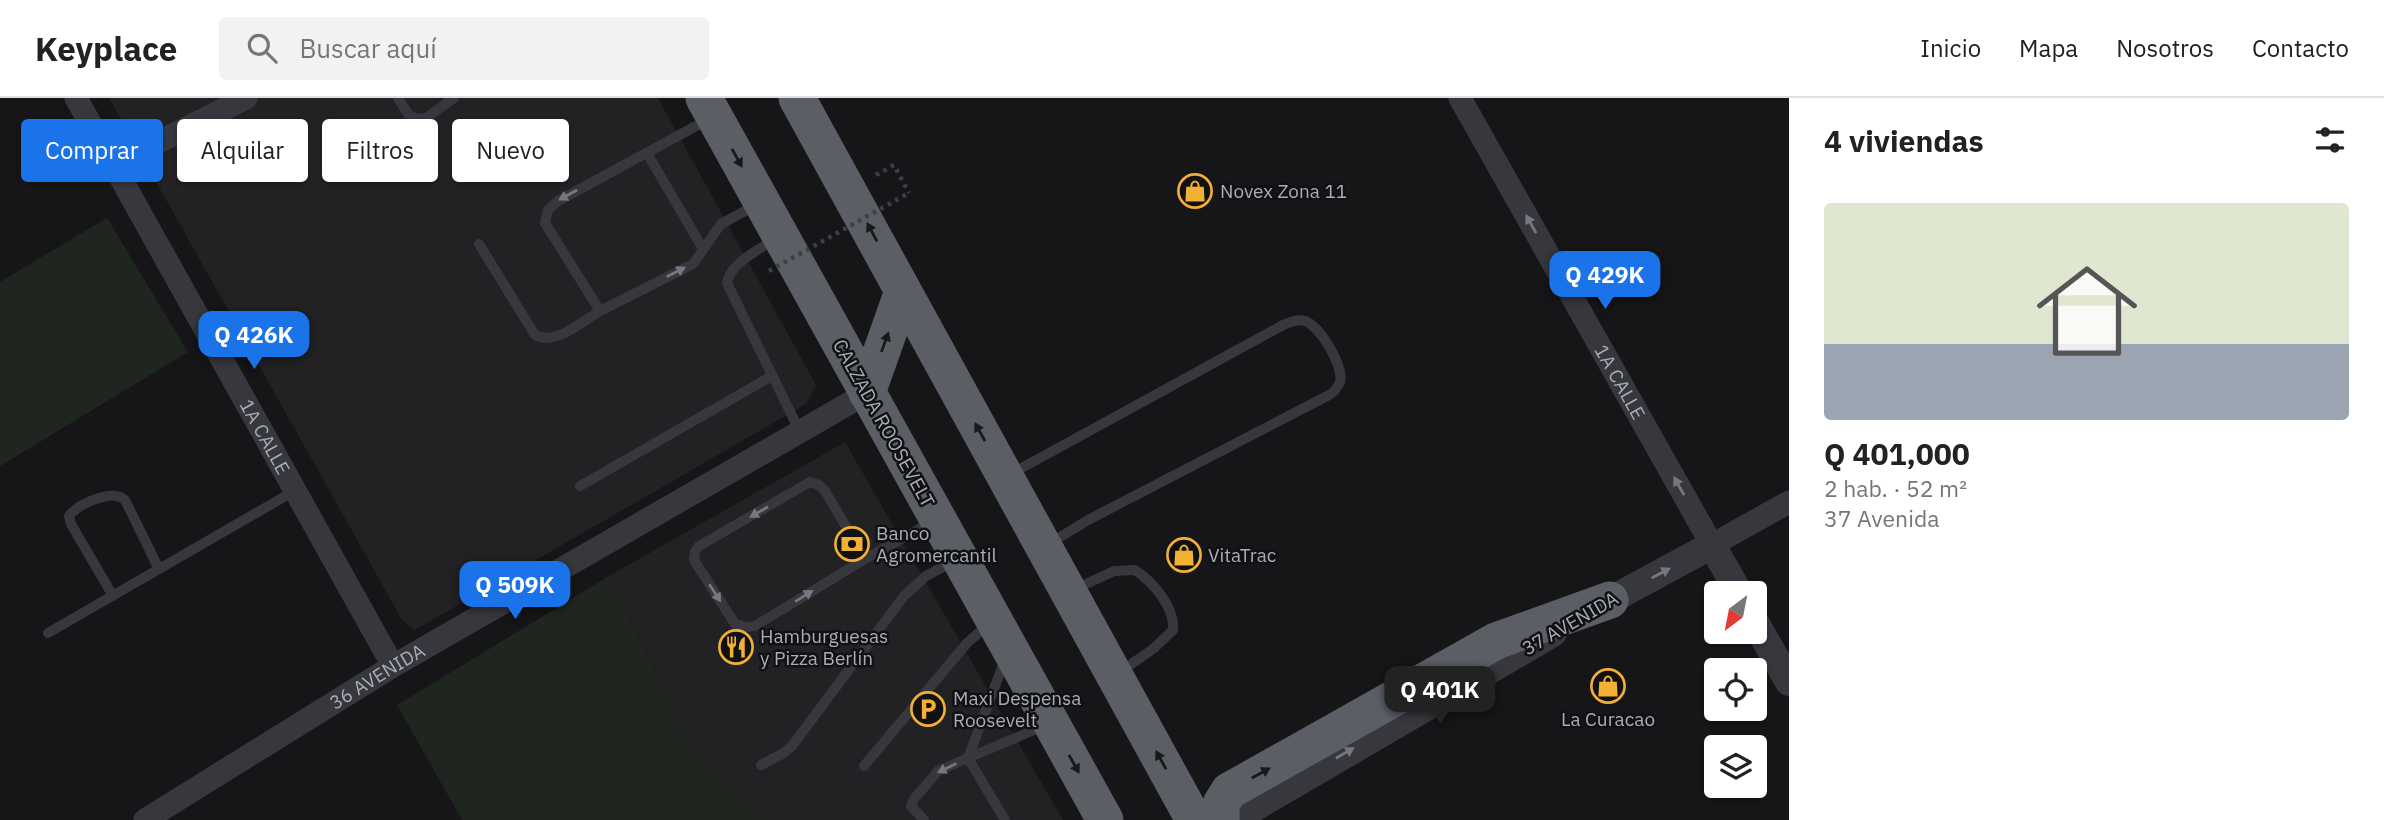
<!DOCTYPE html>
<html lang="es">
<head>
<meta charset="utf-8">
<style>
	body { margin:0; font-family:"IBM Plex Sans",sans-serif; background:#f2f2f2; color:#222; height:100vh; display:flex; flex-direction:column; font-size:26px; white-space:nowrap }
	* { box-sizing:border-box; margin:0 }
	p { font-size:23px; color:#767676 }
	.icon { flex:none; width:38px; height:38px; fill:none; stroke:currentColor; stroke-width:2; stroke-linecap:round; stroke-linejoin:round }
	.map { position:relative; flex:1; overflow:hidden }
	.details { display:flex; flex-direction:column; background:#fff; width:595px }
	.details>* { flex:none }
	.hud { position:absolute; left:21px; top:21px; width:665px; height:63px; display:flex; gap:14px }
	.needle { width:46px; rotate:212deg }
	.buttons { position:absolute; left:1704px; top:483px; display:grid; gap:14px }
	.buttons a { display:grid; place-items:center; width:63px; height:63px; border-radius:7px; background:#fff; box-shadow:0 2px 5px #0004; font-size:35px }
	.price { position:absolute; translate:-50% -60px; padding:0 16px; border-radius:14px; background:#1a73e8; color:#fff; font-size:23px; line-height:46px; filter:drop-shadow(0 2px 4px #0008) }
	.price::after { content:''; position:absolute; left:50%; top:42px; width:21px; height:16px; margin-left:-10px; background:inherit; clip-path:polygon(0 0,100% 0,50% 100%) }
	.price.current { background:#222; color:#fff }
	ul { padding:0; list-style:none }
	li { display:grid; align-content:center; gap:14px; height:371px; padding:0 35px }
	li+li { border-top:2px solid #e0e0e0 }
	li span { display:grid; place-items:center; height:217px; border-radius:7px; color:#555 }
	li>.icon { margin-inline-start:auto }
	span .icon { width:126px; height:126px; fill:#fffc; stroke-width:1 }
	li b { font-size:30px }
	h2 { display:flex; justify-content:space-between; align-items:center; height:84px; padding:0 35px; font-size:30px }
	.pill { padding:0 24px; border-radius:7px; background:#fff; box-shadow:0 2px 5px #0004; font-size:24px; line-height:63px }
	.pill.current { background:#1a73e8; color:#fff }
	header { display:flex; align-items:center; gap:42px; box-sizing:border-box; height:98px; padding:0 35px; background:#fff; border-bottom:2px solid #e0e0e0 }
	header strong { font-size:33px }
	nav { display:flex; gap:38px; margin-inline-start:auto; font-size:24px }
	.search { width:490px; height:63px; background:#f2f2f2; display:flex; align-items:center; gap:18px; box-sizing:border-box; padding:0 24px; border-radius:7px; color:#767676; font-size:26px }
	main { display:flex; flex:1; min-height:0 }
	.map>svg:first-child { display:block }
	.built { fill:#222225 }
	.green { fill:#1e261f }
	.lines { fill:none; stroke-linecap:round; stroke-linejoin:round }
	.path { stroke:#3d3f44; stroke-width:4.5; stroke-dasharray:3.5 5; stroke-linecap:butt }
	.service { stroke:#37383d; stroke-width:10 }
	.minor { stroke:#37383d; stroke-width:23 }
	.tertiary { stroke:#37383d; stroke-width:28 }
	.trunk { stroke:#5b5e65; stroke-width:37 }
	.path-bridge { stroke:#3d3f44; stroke-width:4.5; stroke-dasharray:3.5 5; stroke-linecap:butt }
	.oneway { fill:#18191b }
	.oneway2 { fill:#757881 }
	.labels { text-anchor:middle; stroke-width:5; stroke-linejoin:round; paint-order:stroke }
	.poi-label { font-size:19px; fill:#a8adb8; stroke:#111113; text-anchor:start }
	.street-label { font-size:19px; fill:#a8adb8; stroke:#111113 }
</style>
</head>
<body>
<header>
<strong>Keyplace</strong>
<div class="search"><svg class="icon" aria-label="search" viewBox="0 0 24 24"><circle cx="10" cy="10" r="6"/><path d="M15 15l6 6"/></svg>Buscar aquí</div>
<nav><a>Inicio</a><a>Mapa</a><a>Nosotros</a><a>Contacto</a></nav>
</header>
<main>
<div class="map">
<svg width="1789" height="722" viewBox="0 0 1789 722">
	<rect width="100%" height="100%" fill="#161618"/>
	<path class="built" d="M109,0H658L816,287L806,306L415,532L402,522Z
		M845,344L1063,722H766L690,646L609,478Z"/>
	<path class="green" d="M107,120L188,254L0,368V184Z
		M609,478L690,646L766,722H462L397,607Z"/>
	<g class="lines">
		<path class="path" d="M876,77L894,67L909,95"/>
		<path class="service" d="M398,0L408,16L416,21L426,20L454,0
			M709,21L558,103L548,112L545,125L600,213L693,166L721,126L756,107
			M647,55L703,151
			M775,141C759,152 730,165 727,185L800,334
			M479,146L535,237C556,248 581,224 600,213
			M1009,377L1283,227C1290,224 1297,221 1305,223C1320,228 1344,268 1340,284C1338,289 1334,294 1329,297L1088,422L1049,446
			M580,388L772,278
			M865,461L825,393L819,387L810,384L699,448L695,453L694,462L735,526L745,529L755,528L865,461L932,424
			M1073,492L1114,473L1135,472C1153,484 1175,509 1173,532L1153,551L1120,574
			M113,498L71,426L69,418C79,405 112,391 125,402L159,471
			M48,535L296,392
			M761,667L782,656L792,648L904,498L926,478L956,462
			M864,668L967,545L989,526
			M924,722L911,708L914,701L938,673L968,660L1006,559
			M1005,722L968,660L1046,627"/>
		<g class="minor">
			<path id="s1" d="M76,0L393,568"/>
			<path id="s2" d="M1460,0L1712,447L1789,404"/>
			<path d="M113,67L246,0"/>
			<path id="s3" d="M145,722L393,568L867,295"/>
		</g>
		<path class="tertiary" d="M1594,511L1712,447L1739,495
			M1755,524L1789,584
			M1245,715L1553,535"/>
		<path class="trunk" d="M704,0L1105,722
			M797,0L1194,722
			M867,295L903,193
			M1221,722V706L1229,693L1496,543L1610,502"/>
		<path class="path-bridge" d="M769,173L909,95"/>
	</g>
	<defs><path id="oneway-solid" d="M-6-.8H1V-3.2L6.5 0L1 3.2V.8H-6Z" transform="scale(1.75)"/></defs>
	<g class="oneway">
		<use href="#oneway-solid" transform="translate(737 60) rotate(61)"/>
		<use href="#oneway-solid" transform="translate(872 134) rotate(-118)"/>
		<use href="#oneway-solid" transform="translate(885 244) rotate(-70)"/>
		<use href="#oneway-solid" transform="translate(980 334) rotate(-119)"/>
		<use href="#oneway-solid" transform="translate(1161 662) rotate(-119)"/>
		<use href="#oneway-solid" transform="translate(1074 666) rotate(61)"/>
		<use href="#oneway-solid" transform="translate(1261 675) rotate(-29)"/>
	</g>
	<g class="oneway2">
		<use href="#oneway-solid" transform="translate(568 97) rotate(151)"/>
		<use href="#oneway-solid" transform="translate(1531 126) rotate(-119)"/>
		<use href="#oneway-solid" transform="translate(676 174) rotate(-27)"/>
		<use href="#oneway-solid" transform="translate(1679 388) rotate(-119)"/>
		<use href="#oneway-solid" transform="translate(759 414) rotate(150)"/>
		<use href="#oneway-solid" transform="translate(1661 475) rotate(-28)"/>
		<use href="#oneway-solid" transform="translate(715 495) rotate(57)"/>
		<use href="#oneway-solid" transform="translate(804 498) rotate(-32)"/>
		<use href="#oneway-solid" transform="translate(1345 655) rotate(-30)"/>
		<use href="#oneway-solid" transform="translate(947 670) rotate(154)"/>
	</g>
	<defs>
		<g id="shop-ring" transform="scale(1.75)"><circle r="9.5" fill="#111113" stroke="#f2b134" stroke-width="1.5"/><path d="M-5-2.5h2.3a2.7 3.5 0 0 1 5.4 0H5L5.5 6h-11ZM-1.5-2.5h3a1.5 2.3 0 0 0-3 0Z" fill="#f2b134"/></g>
		<g id="bank-ring" transform="scale(1.75)"><circle r="9.5" fill="#111113" stroke="#f2b134" stroke-width="1.5"/><path d="M-6-4H6V4H-6ZM0-2.3a2.3 2.3 0 1 0 0 4.6a2.3 2.3 0 1 0 0-4.6Z" fill="#f2b134"/></g>
		<g id="restaurant-ring" transform="scale(1.75)"><circle r="9.5" fill="#111113" stroke="#f2b134" stroke-width="1.5"/><path d="M-5-6h1v4h1v-4h1v4h1v-4h1v5L-1.5 .5V6h-2V.5L-5-1ZM5-6V6H3V1.5H1.5Q1.5-4 5-6Z" fill="#f2b134"/></g>
		<g id="parking-ring" transform="scale(1.75)"><circle r="9.5" fill="#111113" stroke="#f2b134" stroke-width="1.5"/><path d="M-3.5-5.5H1a3.5 3.5 0 0 1 0 7H-1V5.5H-3.5ZM-1-3.4V-.6H.8a1.4 1.4 0 0 0 0-2.8Z" fill="#f2b134"/></g>
	</defs>
	<g fill-rule="evenodd">
		<use href="#shop-ring" x="1195" y="93"/>
		<use href="#bank-ring" x="852" y="446"/>
		<use href="#shop-ring" x="1184" y="457"/>
		<use href="#restaurant-ring" x="736" y="549"/>
		<use href="#shop-ring" x="1608" y="588"/>
		<use href="#parking-ring" x="928" y="611"/>
	</g>
	<g class="labels">
		<g class="poi-label">
			<text x="1220" y="100">Novex Zona 11</text>
			<text x="876" y="442">Banco<tspan x="876" dy="22">Agromercantil</tspan></text>
			<text x="1208" y="464">VitaTrac</text>
			<text x="760" y="545">Hamburguesas<tspan x="760" dy="22">y Pizza Berlín</tspan></text>
			<text x="953" y="607">Maxi Despensa<tspan x="953" dy="22">Roosevelt</tspan></text>
			<text x="1608" y="628" text-anchor="middle">La Curacao</text>
		</g>
		<g class="street-label">
			<text dy="7" stroke="none"><textPath href="#s2" startOffset="326">1A CALLE</textPath></text>
			<text transform="translate(884 325) rotate(61)" y="7">CALZADA ROOSEVELT</text>
			<text dy="7" stroke="none"><textPath href="#s1" startOffset="388">1A CALLE</textPath></text>
			<text transform="translate(1570 525) rotate(-30)" y="7">37 AVENIDA</text>
			<text dy="7" stroke="none"><textPath href="#s3" startOffset="273">36 AVENIDA</textPath></text>
		</g>
	</g>
</svg>
<div class="buttons">
<a><svg class="needle" viewBox="-14 -14 28 28"><path d="M0-13l5 13h-10z" fill="#e53935"/><path d="M0 13l5-13h-10z" fill="#767676"/></svg></a>
<a><svg class="icon" aria-label="locate" viewBox="0 0 24 24"><circle cx="12" cy="12" r="6"/><path d="M12 2v4M12 18v4M2 12h4M18 12h4"/></svg></a>
<a><svg class="icon" aria-label="layers" viewBox="0 0 24 24"><path d="M12 4l9 5-9 5-9-5zM3 14l9 5 9-5"/></svg></a>
</div>
<b class="price" style="left:1605px;top:213px">Q 429K</b>
<b class="price" style="left:254px;top:273px">Q 426K</b>
<b class="price" style="left:515px;top:523px">Q 509K</b>
<b class="price current" style="left:1440px;top:628px">Q 401K</b>
<div class="hud">
<a class="pill current">Comprar</a>
<a class="pill">Alquilar</a>
<a class="pill">Filtros</a>
<a class="pill">Nuevo</a>
</div>
</div>
<section class="details">
<h2>4 viviendas<svg class="icon" aria-label="filters" viewBox="0 0 24 24"><path d="M4 7h16M4 17h16"/><circle cx="9" cy="7" r="2"/><circle cx="15" cy="17" r="2"/></svg></h2>
<ul>
<li><span style="background:linear-gradient(#dfe7d0 65%,#9aa5b1 0)"><svg class="icon" aria-label="home" viewBox="0 0 24 24"><path d="M3 11l9-7 9 7M6 9v11h12V9"/></svg></span><div><b>Q 401,000</b><p>2 hab. · 52 m²</p><p>37 Avenida</p></div></li>
</ul>
</section>
</main>
</body>
</html>
